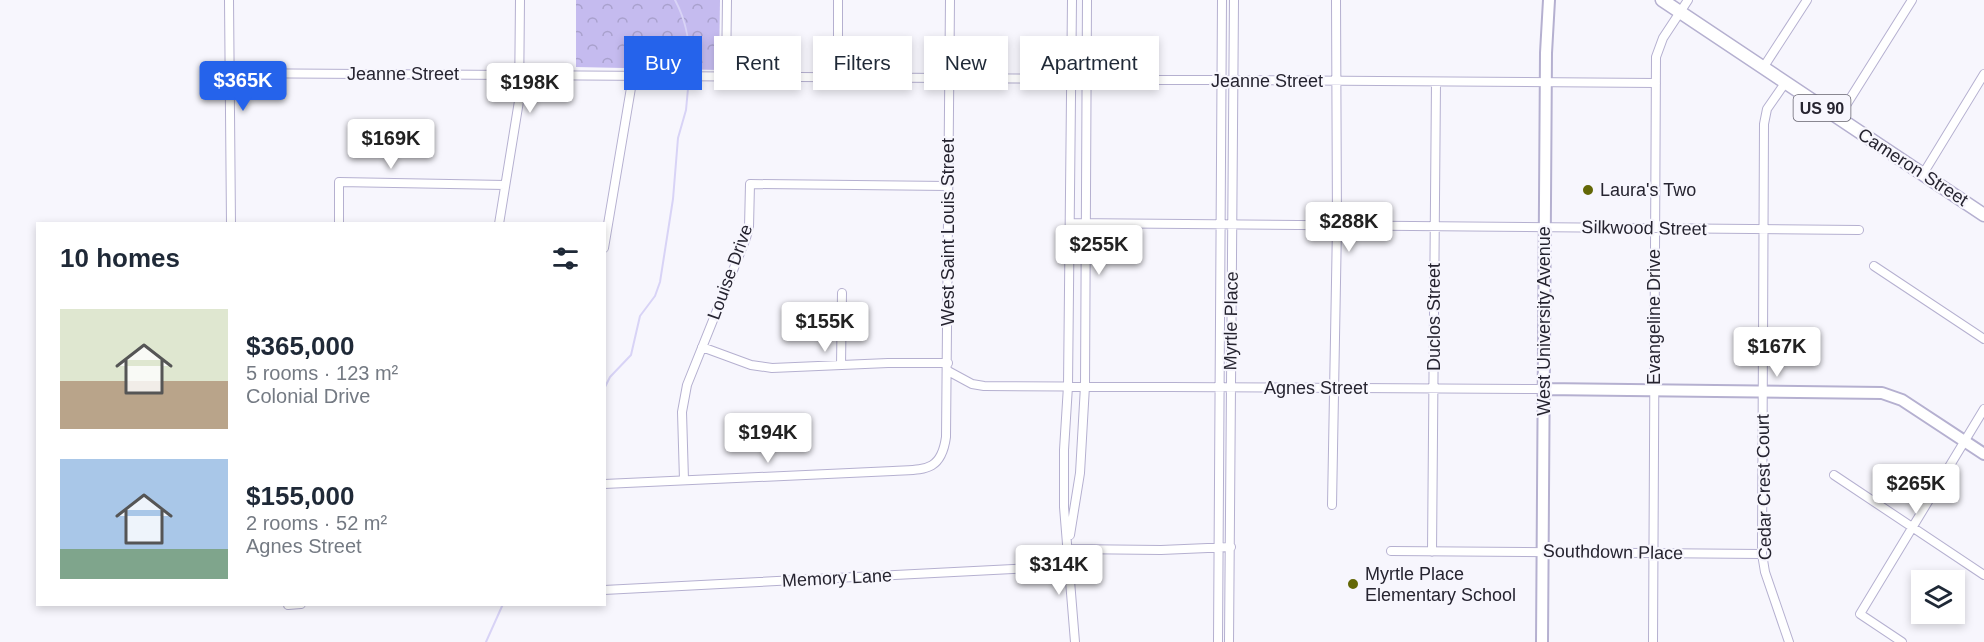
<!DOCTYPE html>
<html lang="en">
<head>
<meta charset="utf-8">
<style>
	body { margin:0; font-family:Helvetica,sans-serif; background:#f2f2f3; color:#1f2937; height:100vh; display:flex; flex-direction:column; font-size:22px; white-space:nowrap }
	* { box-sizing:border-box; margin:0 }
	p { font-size:20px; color:#747a83 }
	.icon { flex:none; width:33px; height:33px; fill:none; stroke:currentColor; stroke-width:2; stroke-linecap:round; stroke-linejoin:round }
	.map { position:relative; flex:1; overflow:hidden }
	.panel { position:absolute; left:36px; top:222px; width:570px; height:384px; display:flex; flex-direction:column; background:#fff; border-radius:0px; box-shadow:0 3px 9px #0003 }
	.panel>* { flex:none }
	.hud { position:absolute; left:624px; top:36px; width:570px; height:54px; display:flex; gap:12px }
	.buttons { position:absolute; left:1911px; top:570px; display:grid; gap:12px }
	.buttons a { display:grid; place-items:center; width:54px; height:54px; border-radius:0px; background:#fff; box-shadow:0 3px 9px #0003; font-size:30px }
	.price { position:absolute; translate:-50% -51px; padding:0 14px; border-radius:6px; background:#fff; color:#222; font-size:20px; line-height:39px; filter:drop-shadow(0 2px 3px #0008) }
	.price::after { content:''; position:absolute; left:50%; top:36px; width:18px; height:14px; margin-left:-9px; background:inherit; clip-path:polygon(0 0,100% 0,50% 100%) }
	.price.selected { background:#2563eb; color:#fff }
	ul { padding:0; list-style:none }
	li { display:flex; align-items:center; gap:18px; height:150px; padding:0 24px }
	li span { display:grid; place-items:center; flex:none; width:168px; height:120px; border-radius:0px; color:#555 }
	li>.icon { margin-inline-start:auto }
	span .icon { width:72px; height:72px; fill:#fffc; stroke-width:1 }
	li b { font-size:26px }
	h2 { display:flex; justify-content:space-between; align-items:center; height:72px; padding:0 24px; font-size:26px }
	.chip { padding:0 21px; border-radius:0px; background:#fff; box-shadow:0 3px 9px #0003; font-size:21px; line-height:54px }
	.chip.selected { background:#2563eb; color:#fff }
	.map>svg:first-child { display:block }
	.park { fill:url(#park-crowns) }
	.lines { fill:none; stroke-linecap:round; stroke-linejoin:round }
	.stream { stroke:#d8d3f6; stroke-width:2 }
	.street-casing { stroke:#b5b0d0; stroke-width:10 }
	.secondary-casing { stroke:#b5b0d0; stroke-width:14 }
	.primary-casing { stroke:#b5b0d0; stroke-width:15 }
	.street { stroke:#fff; stroke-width:8 }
	.secondary { stroke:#fff; stroke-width:10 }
	.primary { stroke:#fff; stroke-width:12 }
	.poi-dot { fill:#636706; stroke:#f7f6fd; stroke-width:2 }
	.labels { text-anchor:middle; stroke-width:4.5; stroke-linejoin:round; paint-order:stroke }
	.shield { fill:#f7f6fd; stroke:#65636e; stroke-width:1.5 }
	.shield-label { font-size:16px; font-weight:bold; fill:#262430 }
	.street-label { font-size:18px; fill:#262430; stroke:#f7f6fd }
	.poi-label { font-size:18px; fill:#262430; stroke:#f7f6fd; text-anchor:start }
</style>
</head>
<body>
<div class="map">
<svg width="1984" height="642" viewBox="0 0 1984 642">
	<defs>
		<pattern id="park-crowns" width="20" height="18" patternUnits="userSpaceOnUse" patternTransform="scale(1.5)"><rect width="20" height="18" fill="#c5bbef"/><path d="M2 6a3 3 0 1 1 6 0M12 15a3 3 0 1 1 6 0" fill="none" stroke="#a9a1cd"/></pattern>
	</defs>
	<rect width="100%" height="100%" fill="#f7f6fd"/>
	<path class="park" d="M576,0H720L719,70L576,67Z"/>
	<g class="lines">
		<path class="stream" d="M675,0C687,22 691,49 689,73
			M604,389L610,377L631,355L640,316L655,296L660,282L673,199L678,138L686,110L689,78
			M486,642L503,604"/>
		<g class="street-casing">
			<path id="street" d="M229,0L231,224
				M1072,0L1068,386L1064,450V507L1075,642
				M1763,68L1807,0
				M230,73L1656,83
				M726,76L727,0
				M838,77V0
				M1785,83L1767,109L1764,124L1762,554L1765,572L1789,642
				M1838,118L1912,0
				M1923,174L1984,74
				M1070,223L1859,230
				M339,224V182L505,185
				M499,224L519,101L520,0
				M604,248L633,76
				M1874,266L1984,339
				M702,347L751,365L772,368L888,363H948
				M841,365L842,293
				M948,371L972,384L984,386L1543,389
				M1834,475L1984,575
				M684,480L682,412L687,385L746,238L749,227L750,184L948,186
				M604,484L893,471C923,469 941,473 946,437L950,0
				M1332,505L1337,226L1336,0
				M1070,535L1080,473L1085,386L1087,0
				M1069,549L1161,550L1231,547
				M1391,551L1762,554
				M1432,552L1436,82
				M604,590L1069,566
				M288,605L301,604
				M1218,642L1222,0
				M1229,642L1234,0
				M1653,642L1656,57L1663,38L1688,0
				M1902,642L1860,614L1984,409"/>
		</g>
		<g class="secondary-casing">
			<path id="secondary" d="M1543,389L1882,393L1902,400L1984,454
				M1542,642L1546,53L1549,0"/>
		</g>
		<g class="primary-casing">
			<path id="primary" d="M1662,0L1984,215"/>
		</g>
		<use href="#street" class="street"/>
		<use href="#secondary" class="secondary"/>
		<use href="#primary" class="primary"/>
	</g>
	<g class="poi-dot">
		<circle cx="1588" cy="190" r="6"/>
		<circle cx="1353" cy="584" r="6"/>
	</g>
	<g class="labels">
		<rect class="shield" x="1793.5" y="95" width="57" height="26" rx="4.5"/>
		<g class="shield-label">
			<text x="1822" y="114">US 90</text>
		</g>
		<g class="street-label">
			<text x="403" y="80">Jeanne Street</text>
			<text x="1267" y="87">Jeanne Street</text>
			<text transform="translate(1913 167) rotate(33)" y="6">Cameron Street</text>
			<text transform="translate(1644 228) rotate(1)" y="6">Silkwood Street</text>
			<text transform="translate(948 232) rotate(-90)" y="6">West Saint Louis Street</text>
			<text transform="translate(730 272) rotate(-70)" y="6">Louise Drive</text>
			<text transform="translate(1434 317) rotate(-90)" y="6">Duclos Street</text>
			<text transform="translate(1654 317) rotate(-90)" y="6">Evangeline Drive</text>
			<text transform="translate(1231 321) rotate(-89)" y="6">Myrtle Place</text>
			<text transform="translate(1544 321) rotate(-90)" y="6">West University Avenue</text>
			<text x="1316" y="394">Agnes Street</text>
			<text transform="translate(1764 487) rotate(-91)" y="6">Cedar Crest Court</text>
			<text transform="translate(1613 552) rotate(1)" y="6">Southdown Place</text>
			<text transform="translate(837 578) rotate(-3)" y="6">Memory Lane</text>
		</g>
		<g class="poi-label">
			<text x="1600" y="196">Laura's Two</text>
			<text x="1365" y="580">Myrtle Place<tspan x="1365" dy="21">Elementary School</tspan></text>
		</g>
	</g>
</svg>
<div class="buttons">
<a><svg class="icon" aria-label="layers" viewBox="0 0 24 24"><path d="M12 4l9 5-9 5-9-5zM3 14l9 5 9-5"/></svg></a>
</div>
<b class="price selected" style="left:243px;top:112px">$365K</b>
<b class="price" style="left:530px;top:114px">$198K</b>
<b class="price" style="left:391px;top:170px">$169K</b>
<b class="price" style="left:1349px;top:253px">$288K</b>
<b class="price" style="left:1099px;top:276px">$255K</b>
<b class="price" style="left:825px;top:353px">$155K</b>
<b class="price" style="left:1777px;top:378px">$167K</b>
<b class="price" style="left:768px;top:464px">$194K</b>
<b class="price" style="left:1916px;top:515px">$265K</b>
<b class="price" style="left:1059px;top:596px">$314K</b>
<div class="hud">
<a class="chip selected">Buy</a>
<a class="chip">Rent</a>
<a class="chip">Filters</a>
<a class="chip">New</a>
<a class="chip">Apartment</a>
</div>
<section class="panel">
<h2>10 homes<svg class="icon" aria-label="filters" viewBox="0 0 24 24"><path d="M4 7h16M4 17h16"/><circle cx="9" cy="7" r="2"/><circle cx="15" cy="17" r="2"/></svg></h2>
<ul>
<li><span style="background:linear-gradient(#dfe7d0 60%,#b9a48a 0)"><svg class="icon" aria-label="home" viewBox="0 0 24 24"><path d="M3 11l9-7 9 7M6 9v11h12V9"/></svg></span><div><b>$365,000</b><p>5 rooms · 123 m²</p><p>Colonial Drive</p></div></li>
<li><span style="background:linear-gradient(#a9c7e8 75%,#7fa58c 0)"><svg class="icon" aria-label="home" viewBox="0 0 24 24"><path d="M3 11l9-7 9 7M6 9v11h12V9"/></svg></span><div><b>$155,000</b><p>2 rooms · 52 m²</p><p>Agnes Street</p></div></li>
</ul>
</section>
</div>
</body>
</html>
